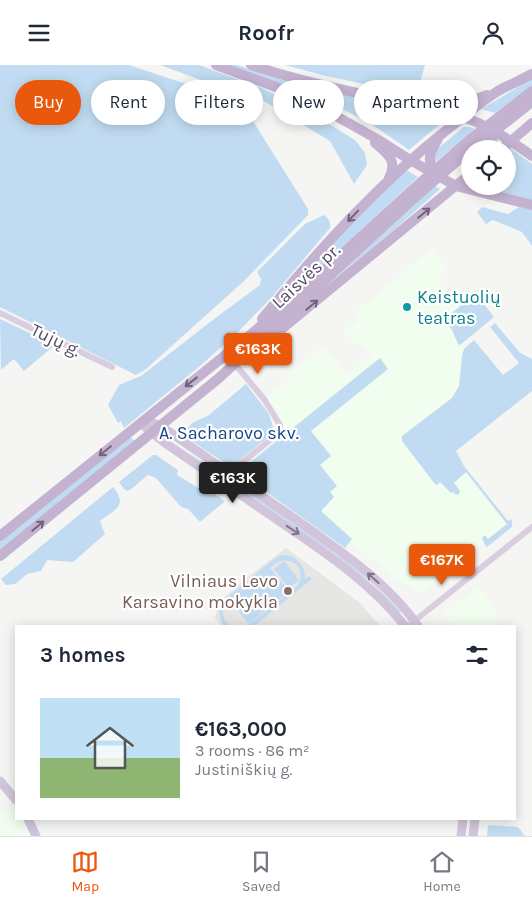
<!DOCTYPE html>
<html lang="en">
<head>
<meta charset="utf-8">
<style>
	body { margin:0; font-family:Karla,sans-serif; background:#f6f6f7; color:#1f2937; height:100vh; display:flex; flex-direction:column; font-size:19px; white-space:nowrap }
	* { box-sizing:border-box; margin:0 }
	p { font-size:16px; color:#747a83 }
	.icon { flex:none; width:28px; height:28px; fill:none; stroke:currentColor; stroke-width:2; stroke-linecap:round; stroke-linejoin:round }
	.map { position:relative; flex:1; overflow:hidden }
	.drawer { position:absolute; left:15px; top:560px; width:501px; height:195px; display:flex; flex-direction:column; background:#fff; border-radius:0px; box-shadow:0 2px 12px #0003 }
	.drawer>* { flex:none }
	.banner { position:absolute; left:15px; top:15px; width:502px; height:45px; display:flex; gap:10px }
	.buttons { position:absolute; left:461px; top:75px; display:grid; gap:10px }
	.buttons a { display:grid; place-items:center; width:55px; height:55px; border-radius:50%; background:#fff; box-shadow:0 2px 12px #0003; font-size:25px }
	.price { position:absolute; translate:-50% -42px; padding:0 11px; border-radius:5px; background:#ea580c; color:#fff; font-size:16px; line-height:32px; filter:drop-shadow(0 1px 2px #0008) }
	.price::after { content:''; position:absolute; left:50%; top:30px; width:15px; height:11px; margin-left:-8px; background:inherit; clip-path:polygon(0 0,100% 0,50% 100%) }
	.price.on { background:#222; color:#fff }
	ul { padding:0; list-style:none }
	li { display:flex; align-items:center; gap:15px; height:125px; padding:0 25px }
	li span { display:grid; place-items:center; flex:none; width:140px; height:100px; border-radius:0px; color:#555 }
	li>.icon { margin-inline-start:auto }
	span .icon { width:60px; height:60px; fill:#fffc; stroke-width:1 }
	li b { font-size:21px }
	h2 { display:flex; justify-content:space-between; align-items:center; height:60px; padding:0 25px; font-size:21px }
	.tag { padding:0 18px; border-radius:22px; background:#fff; box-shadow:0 2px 12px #0003; font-size:18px; line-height:45px }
	.tag.on { background:#ea580c; color:#fff }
	header { display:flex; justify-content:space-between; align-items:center; height:65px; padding:0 25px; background:#fff; font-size:22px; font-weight:700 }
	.dock { display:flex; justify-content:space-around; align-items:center; height:70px; border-top:1px solid #e0e1e3; background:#fff; font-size:14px; color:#747a83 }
	.dock a { display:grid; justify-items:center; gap:2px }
	.dock .on { color:#ea580c }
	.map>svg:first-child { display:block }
	.commercial { fill:#f1fdee }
	.education { fill:#e6e6e4 }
	.green { fill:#c1dcf2 }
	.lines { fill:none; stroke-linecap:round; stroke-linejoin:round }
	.street { stroke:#d8cedf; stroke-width:6 }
	.secondary { stroke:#d2c5db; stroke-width:9 }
	.primary { stroke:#c4b2d1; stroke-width:10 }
	.oneway { stroke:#72637d }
	.oneway2 { stroke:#81748c }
	.culture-dot { fill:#0f9aa8; stroke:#fff; stroke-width:2 }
	.education-dot { fill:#8d6e63; stroke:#fff; stroke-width:2 }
	.labels { text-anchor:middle; stroke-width:4.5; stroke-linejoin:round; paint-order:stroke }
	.street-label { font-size:18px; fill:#564961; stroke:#fff }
	.culture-label { font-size:18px; fill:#0d838f; stroke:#fff; text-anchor:start }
	.park-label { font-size:18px; fill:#144688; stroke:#fff }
	.education-label { font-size:18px; fill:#785e54; stroke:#fff; text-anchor:end }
</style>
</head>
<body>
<header><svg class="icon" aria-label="menu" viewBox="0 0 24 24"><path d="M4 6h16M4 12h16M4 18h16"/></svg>Roofr<svg class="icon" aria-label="person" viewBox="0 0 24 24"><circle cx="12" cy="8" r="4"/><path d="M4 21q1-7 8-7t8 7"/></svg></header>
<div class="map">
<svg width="532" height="771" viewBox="0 0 532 771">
	<rect width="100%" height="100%" fill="#f5f5f3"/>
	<path class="commercial" d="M432,183L448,205L436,214L458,242L444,254L452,265L458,279L464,284L462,291L460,314L459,321L452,333L403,371L445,422L455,429H459L460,426L454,418L466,407L507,459L488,474L485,470L482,474L484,478L472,486L419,529L392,510L350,477L352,473L322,447V445L334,432L330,427L320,399L331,390L311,366L388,304L379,293L282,372L279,368L280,360L264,335L290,314L287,310L324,281L347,309L372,289L342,268L358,255L353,249L396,215L395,214Z
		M478,522L495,541L498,561H453L443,549Z
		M14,740L16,744V754H22L31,771H0V752Z"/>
	<path class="education" d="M286,483L360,538L380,561H222L215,553L219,537L245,514Z"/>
	<path class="green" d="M0,0H129L241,37L308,144V150L244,216L145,305L136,310L0,242Z
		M160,0H199L264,24L313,49L355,75L365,88L367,100L354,119L330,76L262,35H255Z
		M228,0H237L285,16L308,21L447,53L409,85L370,58L330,38Z
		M285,0H425L421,14C428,27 443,27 457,29V30L440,33L425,32L326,11Z
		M532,14V21L495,48L481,44Z
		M464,62H470L475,64L434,98L435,87L437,84Z
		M509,82L532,99V135L466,121L470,116V121H508L507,84Z
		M405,104L418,112L283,237L323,189Z
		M435,121L440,124L395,164L327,220L393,158Z
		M482,142L508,149L519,142L532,144V181L522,167L493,155L486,159L477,147Z
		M324,150C328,153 331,157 330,163L272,232L237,268L200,301L124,363L121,356L118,358L108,340L119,320L141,311L214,254L260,220L261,214L257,207L305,159Z
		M476,229L494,252L460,280L458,279L452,265L444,254Z
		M0,254L55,280L24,306L14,294L1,305Z
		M495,258L520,288L532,294V326L456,386L464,401L508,456L511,454L512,456V462L487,482L484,478L482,473L485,470L488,474L507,459L466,407L454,418L460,426L459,429L456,430L453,427L451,428L440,417L437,420L435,419L402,376V371L452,333L459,321L462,291L464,284L474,275L503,310L519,298L490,262Z
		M380,293L388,304L311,366L331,391L320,400L337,421L330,427L334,432L322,445V447L352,474L345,483L238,407Z
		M246,319L269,349L273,362L271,370L231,402L187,373L184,368L192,358L209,350Z
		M130,372L136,377L0,486V475Z
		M174,378C225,412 278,444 327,481C354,502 379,522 401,547L400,548L370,517L335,489Z
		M153,390H156L178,405L177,410L200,424H207L225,436L200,457L188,444L181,442L156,413L148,410L130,425L127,426L124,424L119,417Z
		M113,422C129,441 114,445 100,456L105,469L73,497L47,495L41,506L27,509L15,519L6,520L1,514Z
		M281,490C295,489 306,500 305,514L309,511L312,514L254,561H248L297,521C308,505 293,489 276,498L226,538C221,547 223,555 230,561H224C218,552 218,543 225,534L274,494Z
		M284,496L299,515L289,523L274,504Z
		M270,503L289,526L249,559L230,536Z
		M488,760L518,762L525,771H487Z"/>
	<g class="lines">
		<path class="street" d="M0,248L112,302
			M229,408L279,368L280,360L264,334L235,299
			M408,561L532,462"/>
		<path class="secondary" d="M143,356C156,357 164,363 174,370C212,396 250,423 288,449C332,480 387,516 418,561
			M143,356L146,363L165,378C203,404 241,430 279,456C325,487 370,517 405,561
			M0,716L16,735
			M28,754L36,771
			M461,771L463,754
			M473,771L475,754"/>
		<path class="primary" d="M216,0L276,22L320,42L377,74L410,95L456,121L532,140
			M251,0C320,23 393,34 463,52C488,60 511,76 532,91
			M433,42L465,38L487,30
			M489,64L493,78L492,84
			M375,78C388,89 398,96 389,113
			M472,84L532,37
			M502,84L532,58
			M437,110C425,97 430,87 438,74
			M262,254C319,184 381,116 453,60C467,49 482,36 498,26C509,20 521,15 532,9
			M266,277L470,109
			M0,471L243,276L296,231L411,126L468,76L532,26
			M0,491L219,313L411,136L470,85"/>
	</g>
	<defs><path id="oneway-shaft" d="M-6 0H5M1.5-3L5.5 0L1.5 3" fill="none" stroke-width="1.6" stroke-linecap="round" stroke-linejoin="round" transform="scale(1.25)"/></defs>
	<g class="oneway">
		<use href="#oneway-shaft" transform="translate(424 148) rotate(-40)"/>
		<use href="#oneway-shaft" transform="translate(353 151) rotate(134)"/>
		<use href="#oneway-shaft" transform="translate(312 240) rotate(-40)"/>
		<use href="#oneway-shaft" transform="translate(191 317) rotate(142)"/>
		<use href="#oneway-shaft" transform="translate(105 386) rotate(141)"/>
		<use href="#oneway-shaft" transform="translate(38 461) rotate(-40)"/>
	</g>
	<g class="oneway2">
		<use href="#oneway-shaft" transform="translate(293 465) rotate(34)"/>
		<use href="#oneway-shaft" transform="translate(373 513) rotate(-138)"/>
	</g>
	<circle class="culture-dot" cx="407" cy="242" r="5"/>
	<circle class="education-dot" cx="288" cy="526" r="5"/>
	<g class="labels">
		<g class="street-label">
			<text transform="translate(306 211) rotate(-43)" y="6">Laisvės pr.</text>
			<text transform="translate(56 275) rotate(26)" y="6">Tujų g.</text>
		</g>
		<g class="culture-label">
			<text x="417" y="238">Keistuolių<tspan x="417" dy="21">teatras</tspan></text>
		</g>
		<g class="park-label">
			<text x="229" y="374">A. Sacharovo skv.</text>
		</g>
		<g class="education-label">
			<text x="278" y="522">Vilniaus Levo<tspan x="278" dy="21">Karsavino mokykla</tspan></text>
		</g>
	</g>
</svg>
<div class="buttons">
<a><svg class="icon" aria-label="locate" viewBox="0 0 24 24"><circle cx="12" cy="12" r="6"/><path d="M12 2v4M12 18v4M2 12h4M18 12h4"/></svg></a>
</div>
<b class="price" style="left:258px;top:310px">€163K</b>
<b class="price on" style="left:233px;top:439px">€163K</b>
<b class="price" style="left:442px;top:521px">€167K</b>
<div class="banner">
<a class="tag on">Buy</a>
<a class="tag">Rent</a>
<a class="tag">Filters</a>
<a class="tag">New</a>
<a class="tag">Apartment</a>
</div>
<section class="drawer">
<h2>3 homes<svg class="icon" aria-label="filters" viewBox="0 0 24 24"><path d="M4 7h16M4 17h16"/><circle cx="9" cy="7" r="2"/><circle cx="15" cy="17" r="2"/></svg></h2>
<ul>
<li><span style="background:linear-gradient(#bfe0f5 60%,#8fb573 0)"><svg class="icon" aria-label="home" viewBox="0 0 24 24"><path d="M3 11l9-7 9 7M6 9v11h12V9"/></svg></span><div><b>€163,000</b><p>3 rooms · 86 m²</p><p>Justiniškių g.</p></div></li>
</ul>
</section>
</div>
<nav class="dock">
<a class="on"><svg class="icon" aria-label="map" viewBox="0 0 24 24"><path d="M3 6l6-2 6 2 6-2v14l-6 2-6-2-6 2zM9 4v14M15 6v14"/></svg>Map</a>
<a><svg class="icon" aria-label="saved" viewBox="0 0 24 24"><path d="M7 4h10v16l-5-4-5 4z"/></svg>Saved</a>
<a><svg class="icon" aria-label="home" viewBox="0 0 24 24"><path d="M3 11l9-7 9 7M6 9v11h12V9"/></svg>Home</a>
</nav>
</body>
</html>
